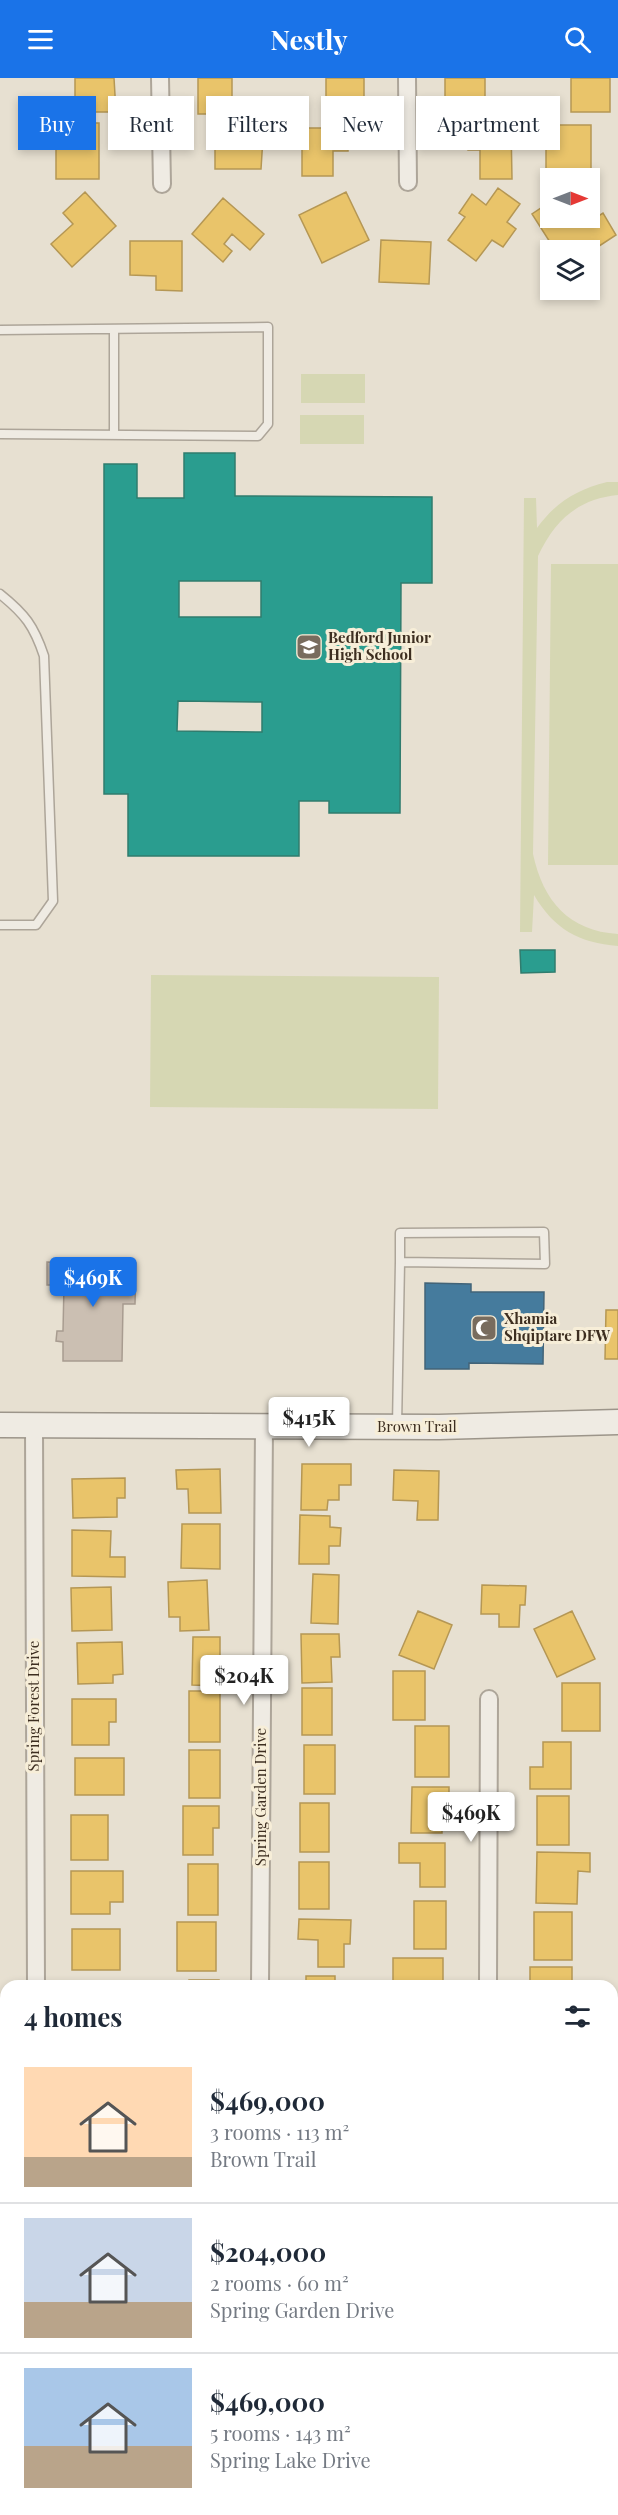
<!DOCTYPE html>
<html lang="en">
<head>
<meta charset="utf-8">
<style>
	body { margin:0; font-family:"Playfair Display",serif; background:#f6f6f7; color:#1f2937; height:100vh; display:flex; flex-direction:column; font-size:22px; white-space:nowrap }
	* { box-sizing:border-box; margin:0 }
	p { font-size:20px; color:#747a83 }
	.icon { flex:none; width:33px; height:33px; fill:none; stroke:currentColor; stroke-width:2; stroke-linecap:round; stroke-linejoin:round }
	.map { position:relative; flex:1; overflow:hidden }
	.drawer { position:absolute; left:0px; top:1902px; width:618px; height:536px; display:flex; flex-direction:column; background:#fff; border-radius:18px 18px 0 0; box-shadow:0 3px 9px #0003 }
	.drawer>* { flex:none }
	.top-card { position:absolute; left:18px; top:18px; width:582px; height:54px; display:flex; gap:12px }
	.needle { width:39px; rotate:90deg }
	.tools { position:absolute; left:540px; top:90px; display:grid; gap:12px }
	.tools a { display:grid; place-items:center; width:60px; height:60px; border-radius:0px; background:#fff; box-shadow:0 3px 9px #0003; font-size:30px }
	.price { position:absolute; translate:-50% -51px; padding:0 14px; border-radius:6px; background:#fff; color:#222; font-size:20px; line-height:39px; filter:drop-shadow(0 2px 3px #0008) }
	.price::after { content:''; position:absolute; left:50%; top:36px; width:18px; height:14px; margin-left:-9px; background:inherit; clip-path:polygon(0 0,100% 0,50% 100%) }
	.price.on { background:#1a73e8; color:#fff }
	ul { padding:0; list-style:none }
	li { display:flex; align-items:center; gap:18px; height:150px; padding:0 24px }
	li+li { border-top:2px solid #e0e1e3 }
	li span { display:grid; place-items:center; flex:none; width:168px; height:120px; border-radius:0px; color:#555 }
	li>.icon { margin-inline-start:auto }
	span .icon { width:72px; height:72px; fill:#fffc; stroke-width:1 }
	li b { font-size:26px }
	h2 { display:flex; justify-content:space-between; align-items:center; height:72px; padding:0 24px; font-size:26px }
	.chip { padding:0 21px; border-radius:0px; background:#fff; box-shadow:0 3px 9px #0003; font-size:21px; line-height:54px }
	.chip.on { background:#1a73e8; color:#fff }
	header { display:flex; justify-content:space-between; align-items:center; height:78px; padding:0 24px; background:#1a73e8; color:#fff; font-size:27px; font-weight:700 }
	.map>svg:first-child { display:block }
	.green { fill:#d6d7b3 }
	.homes { fill:#e9c46a; stroke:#b59754; stroke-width:1.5 }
	.schools { fill:#2a9d8f; stroke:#307c6e; stroke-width:1.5; fill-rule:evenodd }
	.public { fill:#457b9d; stroke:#436478; stroke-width:1.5 }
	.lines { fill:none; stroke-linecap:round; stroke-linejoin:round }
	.stream { stroke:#bcccc2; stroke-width:5 }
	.building { fill:#cbbfb2; stroke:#a89c90; stroke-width:1.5 }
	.lane-casing { stroke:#ada599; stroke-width:11 }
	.street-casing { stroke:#ada599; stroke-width:20 }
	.secondary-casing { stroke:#9c958a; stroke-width:27 }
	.lane { stroke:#efebe3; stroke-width:8 }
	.street { stroke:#efebe3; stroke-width:16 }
	.secondary { stroke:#efebe3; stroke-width:24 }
	.labels { text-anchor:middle; stroke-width:6; stroke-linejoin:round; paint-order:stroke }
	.poi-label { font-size:15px; font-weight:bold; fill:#3d2e20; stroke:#f7eed8; text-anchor:start }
	.street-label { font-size:15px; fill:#3d2e20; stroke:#f7eed8 }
</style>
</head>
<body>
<header><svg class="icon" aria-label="menu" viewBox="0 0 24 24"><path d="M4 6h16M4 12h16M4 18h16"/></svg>Nestly<svg class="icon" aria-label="search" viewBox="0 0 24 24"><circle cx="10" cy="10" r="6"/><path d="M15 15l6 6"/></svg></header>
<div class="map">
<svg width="618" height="2437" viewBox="0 0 618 2437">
	<rect width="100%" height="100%" fill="#e7e0d1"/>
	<path class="green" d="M301,296H365V325H301Z
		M300,337H364V366H300Z
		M607,404H618V417C578,421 555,442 538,478L533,776C543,823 569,853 618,856V868C579,865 554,851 534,817L532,854H520L524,420H536L537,450C556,424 576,412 607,404Z
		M551,486H618V787H548Z
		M151,897L439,899L438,1031L150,1029Z"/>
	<path class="homes" d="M75,0H114L116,34H75Z
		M198,0H232V36H198Z
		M326,0H364V35H326Z
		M445,0H485V33H445Z
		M571,0H610V34H571Z
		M215,44H264L261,91H215Z
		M56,45H99V101H56Z
		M546,47H591V100H546Z
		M511,48L512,101H480V72H468L467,49Z
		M302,50H348V73H333V98H302Z
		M498,110L520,126L507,144L516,151L503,169L492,162L476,183L448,162L465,139L459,135L472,116L486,127Z
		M85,114L116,148L72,189L51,166L73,146L63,135Z
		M346,114L369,162L322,185L299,137Z
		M223,120L264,156L250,172L232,156L224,166L232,173L223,184L192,156Z
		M550,124V140H581L586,146L603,135L616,157L590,174V172H555L532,136Z
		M381,162L431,164L429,206L379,204Z
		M130,163H182V213L156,212V198L130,197Z
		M606,1232H618V1281H605Z
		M302,1386H351V1407H339V1422H328L327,1432H301Z
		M220,1391L221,1435H189L188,1411H177L176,1392Z
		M394,1392L439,1393L438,1442H417L418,1423L393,1422Z
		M125,1400V1420H117V1439L73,1440L72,1401Z
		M300,1437L330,1438V1449L341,1450L340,1468H329V1486H299Z
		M182,1446H220V1491L181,1490Z
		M72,1452L111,1453L110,1479H125V1499L72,1498Z
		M313,1496L339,1497L338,1546L311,1545Z
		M207,1502L209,1552L180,1553V1539H169L168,1504Z
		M482,1507L526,1508L525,1527H520L519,1549H499V1536H481Z
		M111,1509L112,1552L72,1553L71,1510Z
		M418,1533L452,1547L434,1591L399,1577Z
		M572,1533L595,1581L557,1599L534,1551Z
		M301,1556H339L340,1579H331L332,1604L302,1605Z
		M193,1559H220V1608L192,1607Z
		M122,1564L123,1596L113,1597V1605L78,1606L77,1565Z
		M393,1593H425V1642H393Z
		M562,1605H600V1653H562Z
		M302,1610H332V1657H302Z
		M189,1613H220V1664H189Z
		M72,1621H116V1644H109V1667H72Z
		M415,1648H449V1699H415Z
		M543,1664H571V1711H530V1689H543Z
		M304,1667H335V1716H304Z
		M189,1672H220V1720H189Z
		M75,1680H124V1717H75Z
		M412,1709H449V1732H442V1755H411Z
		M537,1718H569V1767H537Z
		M300,1725H329V1774H300Z
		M183,1728H219V1750H213V1777H183Z
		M71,1737H108V1782H71Z
		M399,1765H445V1809H420V1785H399Z
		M537,1774L590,1775V1794L578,1793L577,1826L536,1825Z
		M299,1784H329V1831H299Z
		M188,1786H218V1837H188Z
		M71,1793H123V1824H110V1836H71Z
		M414,1823H446V1871H414Z
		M534,1834H572V1882H534Z
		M299,1841L351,1842L350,1866H344V1889H318V1862L298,1861Z
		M177,1844H216V1893H177Z
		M72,1851H120V1892H72Z
		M393,1880H443V1908L393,1907Z
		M530,1889H572V1908H530Z
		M306,1898H335V1908H306Z
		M189,1902H219V1908H189Z
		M612,1978H618V2014H612Z
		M612,2126H618V2160H612Z
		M0,2156H4L5,2210H0Z
		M0,2295H6V2343H0Z
		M612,2332H618V2381H612Z
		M612,2397H618V2437H585V2432H612Z
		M6,2418V2432H32L33,2437H0V2419Z
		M106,2432H147V2437H107Z
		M162,2432H209V2437H162Z
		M218,2432H268L269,2437H218Z
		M281,2432H329V2434L281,2437Z
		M495,2432H554V2434L495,2435Z"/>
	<path class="schools" d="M184,375H235V418L432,419V505H401L400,735H329V723H299V778H128V716H104V386H137V420H184ZM179,503H261V539H179ZM178,623L262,624V654L177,653Z
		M520,872H555V894L521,895Z"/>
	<path class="public" d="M425,1205L471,1206V1214H544L543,1286L469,1285V1291H425Z"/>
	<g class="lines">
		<path class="stream" d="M0,2255L6,2254"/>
	</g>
	<path class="building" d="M47,1184L136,1185L135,1226H123L122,1283H63V1264L56,1263L57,1253H63L64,1207H47Z"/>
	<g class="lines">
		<g class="lane-casing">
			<path id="lane" d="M114,251V357
				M0,252L268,249V346L258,358L0,356
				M0,516C25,536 34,548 44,578L53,823L36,847H0
				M397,1348L400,1184L545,1186L544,1154L400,1155V1184
				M612,2207H618"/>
		</g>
		<g class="street-casing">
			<path id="street" d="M160,0L162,106
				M407,0L408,104
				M34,1348L36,1908
				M260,1908L264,1349
				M488,1908L489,1621
				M612,2091H618
				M0,2119H6
				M0,2395L6,2394
				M66,2432L67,2437
				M455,2432V2437"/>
		</g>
		<g class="secondary-casing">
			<path id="secondary" d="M0,1347L439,1349L618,1344"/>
		</g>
		<use href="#lane" class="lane"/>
		<use href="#street" class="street"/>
		<use href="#secondary" class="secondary"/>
	</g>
	<defs>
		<g id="school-square" transform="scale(1.35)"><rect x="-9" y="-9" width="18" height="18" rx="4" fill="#786c5e" stroke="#f7eed8"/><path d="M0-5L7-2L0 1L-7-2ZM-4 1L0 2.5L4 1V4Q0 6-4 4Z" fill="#fff"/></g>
		<g id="mosque-square" transform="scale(1.35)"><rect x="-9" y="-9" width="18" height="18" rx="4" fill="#786c5e" stroke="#f7eed8"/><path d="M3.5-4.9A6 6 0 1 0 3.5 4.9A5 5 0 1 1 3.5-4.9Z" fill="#fff"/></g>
	</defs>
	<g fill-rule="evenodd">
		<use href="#school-square" x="309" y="569"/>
		<use href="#mosque-square" x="484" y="1250"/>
	</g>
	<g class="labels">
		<g class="poi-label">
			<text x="328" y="565">Bedford Junior<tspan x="328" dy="17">High School</tspan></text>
			<text x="504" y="1246">Xhamia<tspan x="504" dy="17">Shqiptare DFW</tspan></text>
		</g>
		<g class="street-label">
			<text x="417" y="1354">Brown Trail</text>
			<text transform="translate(34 1628) rotate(-90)" y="5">Spring Forest Drive</text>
			<text transform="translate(261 1719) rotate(-90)" y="5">Spring Garden Drive</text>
		</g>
	</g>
</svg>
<div class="tools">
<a><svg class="needle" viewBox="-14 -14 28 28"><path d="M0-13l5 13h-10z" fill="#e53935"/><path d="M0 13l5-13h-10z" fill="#747a83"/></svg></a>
<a><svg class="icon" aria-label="layers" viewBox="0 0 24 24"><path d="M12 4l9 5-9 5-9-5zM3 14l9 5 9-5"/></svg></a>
</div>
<b class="price on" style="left:93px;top:1230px">$469K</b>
<b class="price" style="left:309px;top:1370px">$415K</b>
<b class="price" style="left:244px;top:1628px">$204K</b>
<b class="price" style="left:471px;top:1765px">$469K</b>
<div class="top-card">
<a class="chip on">Buy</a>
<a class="chip">Rent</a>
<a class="chip">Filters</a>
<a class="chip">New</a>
<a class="chip">Apartment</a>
</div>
<section class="drawer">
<h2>4 homes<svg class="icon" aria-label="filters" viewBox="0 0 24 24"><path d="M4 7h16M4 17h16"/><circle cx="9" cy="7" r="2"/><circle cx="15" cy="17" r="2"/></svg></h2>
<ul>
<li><span style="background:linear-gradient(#ffd9b3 75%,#b9a48a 0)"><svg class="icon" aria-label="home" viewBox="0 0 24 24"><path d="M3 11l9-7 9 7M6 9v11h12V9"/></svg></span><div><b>$469,000</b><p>3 rooms · 113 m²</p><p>Brown Trail</p></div></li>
<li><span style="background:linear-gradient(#c9d6e8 70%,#b9a48a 0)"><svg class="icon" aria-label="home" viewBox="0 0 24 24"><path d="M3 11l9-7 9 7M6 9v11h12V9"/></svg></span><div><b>$204,000</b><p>2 rooms · 60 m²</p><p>Spring Garden Drive</p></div></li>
<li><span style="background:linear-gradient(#a9c7e8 65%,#b9a48a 0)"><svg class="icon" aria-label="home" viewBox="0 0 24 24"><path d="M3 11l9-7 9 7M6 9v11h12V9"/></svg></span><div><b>$469,000</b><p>5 rooms · 143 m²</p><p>Spring Lake Drive</p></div></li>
</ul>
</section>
</div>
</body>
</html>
